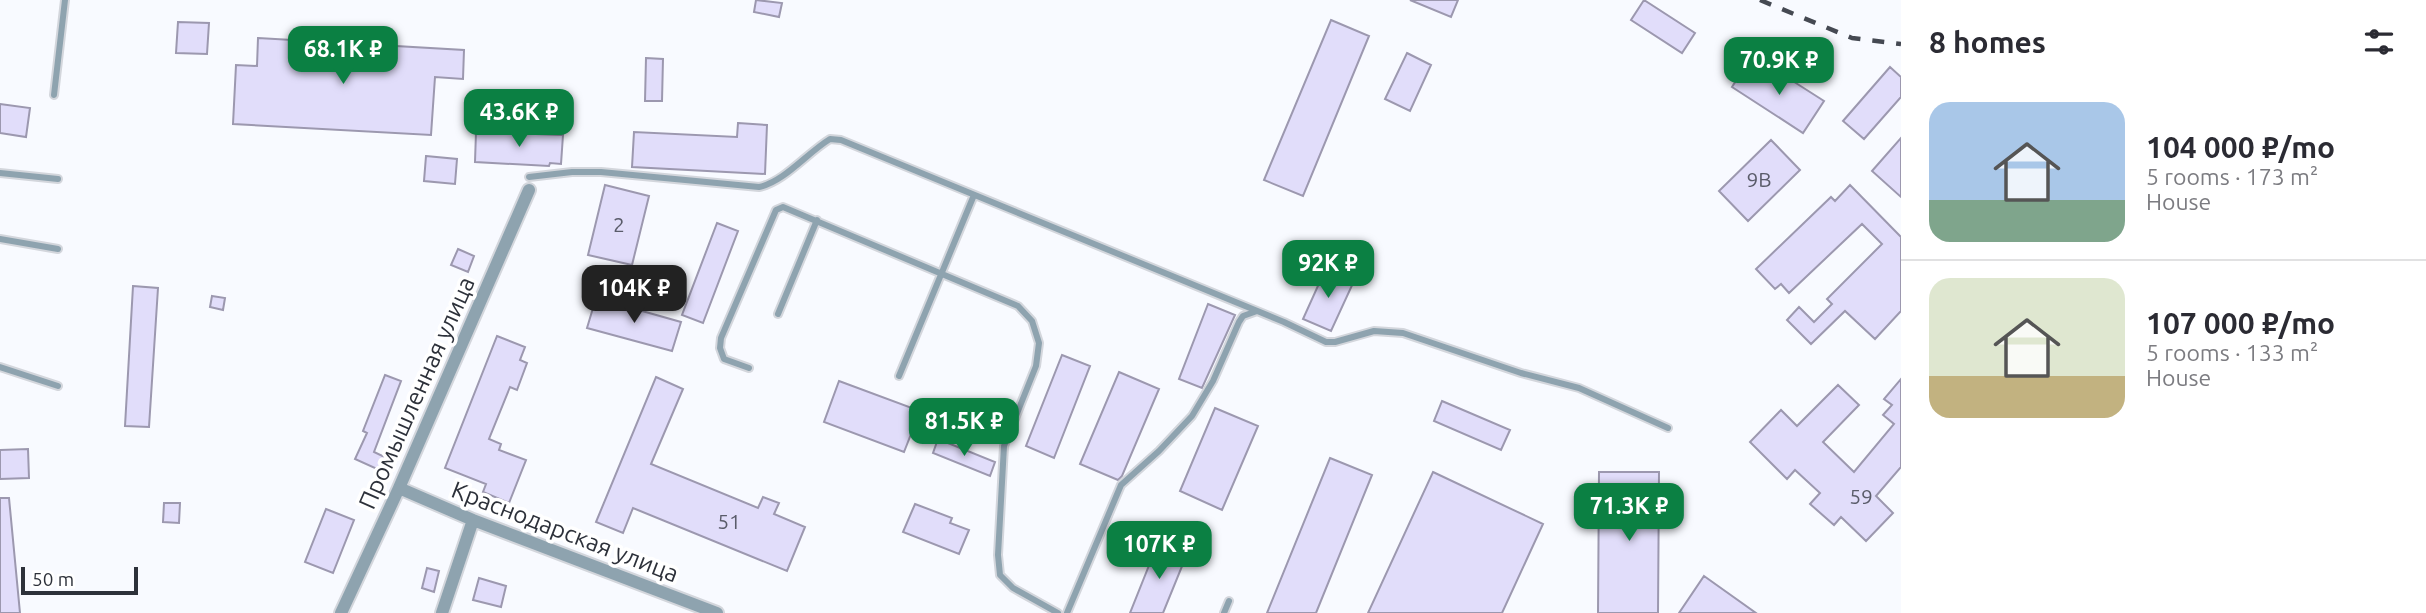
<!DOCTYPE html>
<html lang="en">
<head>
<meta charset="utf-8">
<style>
	body { margin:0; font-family:Ubuntu,sans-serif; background:#f2f2f3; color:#2b2b33; height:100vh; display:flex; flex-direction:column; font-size:26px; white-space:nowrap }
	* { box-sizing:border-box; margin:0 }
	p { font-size:23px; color:#7c7c81 }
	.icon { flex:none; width:38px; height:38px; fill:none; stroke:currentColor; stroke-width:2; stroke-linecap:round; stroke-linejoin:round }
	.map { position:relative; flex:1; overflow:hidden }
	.side { display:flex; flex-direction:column; background:#fff; width:525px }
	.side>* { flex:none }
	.scale { position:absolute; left:21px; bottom:18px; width:117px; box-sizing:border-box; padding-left:7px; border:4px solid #2d313a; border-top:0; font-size:19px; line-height:24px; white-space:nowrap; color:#2d313a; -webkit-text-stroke:5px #fff; paint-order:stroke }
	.price { position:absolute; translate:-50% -60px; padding:0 16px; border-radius:14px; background:#0b8043; color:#fff; font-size:23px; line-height:46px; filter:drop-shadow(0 2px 4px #0008) }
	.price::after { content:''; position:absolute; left:50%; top:42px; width:21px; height:16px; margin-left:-10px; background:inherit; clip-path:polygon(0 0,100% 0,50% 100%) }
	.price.on { background:#222; color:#fff }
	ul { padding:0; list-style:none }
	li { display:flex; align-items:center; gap:21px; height:175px; padding:0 28px }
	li+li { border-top:2px solid #e1e1e2 }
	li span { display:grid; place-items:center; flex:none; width:196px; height:140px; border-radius:21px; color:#555 }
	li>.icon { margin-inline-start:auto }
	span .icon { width:84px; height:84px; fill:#fffc; stroke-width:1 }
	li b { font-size:30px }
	h2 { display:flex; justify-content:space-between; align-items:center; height:84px; padding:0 28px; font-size:30px }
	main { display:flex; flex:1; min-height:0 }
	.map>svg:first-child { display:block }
	.building { fill:#e1ddfa; stroke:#9c98af; stroke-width:2 }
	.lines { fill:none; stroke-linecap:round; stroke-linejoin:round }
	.lane-casing { stroke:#d3d6dc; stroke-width:10 }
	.street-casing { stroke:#d3d6dc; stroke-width:16 }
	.lane { stroke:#8ea3af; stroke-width:6 }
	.street { stroke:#8ea3af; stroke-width:12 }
	.rail { stroke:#454952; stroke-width:4.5; stroke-dasharray:12 12; stroke-linecap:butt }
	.labels { text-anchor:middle; stroke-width:7; stroke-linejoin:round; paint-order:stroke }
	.number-label { font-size:21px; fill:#5a5c6a }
	.street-label { font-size:24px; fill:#2d313a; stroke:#fff }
</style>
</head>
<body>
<main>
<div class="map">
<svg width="1901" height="613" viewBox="0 0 1901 613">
	<rect width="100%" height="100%" fill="#f8faff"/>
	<path class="building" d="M756,0L782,3L779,17L754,12Z
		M1410,0H1458L1451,17Z
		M1644,0L1695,33L1682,53L1631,20Z
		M1331,20L1369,36L1303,196L1264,180Z
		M178,22L209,23L207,54L176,53Z
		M258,38L464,50L463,79L435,77L431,135L233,124L236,65L257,66Z
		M1407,53L1431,65L1410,111L1385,99Z
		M646,58L663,59L662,101H645Z
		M1748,62L1783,85L1788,78L1824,101L1803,133L1732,87Z
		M1890,67L1901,77V97L1864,139L1843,121Z
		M0,104L30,108L26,137L0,133Z
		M738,123L767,125L765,174L632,167L634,132L737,137Z
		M476,132L563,135L561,164L550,163L549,166L475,162Z
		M1901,138V197L1872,171Z
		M1771,140L1800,170L1748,221L1719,191Z
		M426,156L457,159L455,184L424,181Z
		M605,185L649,196L632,265L588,255Z
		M1850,185L1901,237V311L1875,339L1845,311L1811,344L1787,320L1799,307L1814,322L1832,304L1827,299L1882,244L1862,224L1789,293L1781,284L1775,289L1756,269L1831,197L1835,201Z
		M717,223L738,231L703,323L682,315Z
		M458,249L474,256L468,272L451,265Z
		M1326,268L1354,281L1331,331L1303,319Z
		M133,286L158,288L149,427L125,426Z
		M212,296L225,298L223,310L210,307Z
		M596,298L681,322L672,351L587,328Z
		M1208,304L1235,315L1202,388L1179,379Z
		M497,336L525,347L520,360L527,363L517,390L510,387L489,439L501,444L499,450L526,460L509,503L483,492L486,484L445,468Z
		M1062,355L1090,366L1054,458L1026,446Z
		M1119,372L1159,389L1122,476L1118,480L1080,464Z
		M385,375L401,381L374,452L393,461L388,474L355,459L367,433L363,431Z
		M656,377L683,389L651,464L758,508L763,497L779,503L774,514L805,527L787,571L633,508L623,533L596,522Z
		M1901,379V467L1876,496L1893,513L1866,541L1841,517L1834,525L1810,504L1820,493L1795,470L1787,479L1750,442L1781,410L1797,426L1838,385L1859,405L1823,442L1854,472L1894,424L1883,415L1892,405L1884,399Z
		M839,381L920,411L904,452L824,422Z
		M1442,401L1510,430L1501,450L1434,421Z
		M1215,408L1258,426L1222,510L1180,491Z
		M938,439L995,462L990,476L933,453Z
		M28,449L29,478L0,479V450Z
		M1330,458L1372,475L1316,613H1267Z
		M1433,472L1543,524L1502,613H1368Z
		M1599,472H1659L1658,613H1598Z
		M0,498H9L20,613H0Z
		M164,503H180L179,523L163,522Z
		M915,504L952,518L950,523L969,530L959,554L903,532Z
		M326,509L354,520L333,573L305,562Z
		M1158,543L1187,554L1163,613H1130Z
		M427,568L439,571L434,592L422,588Z
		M1704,576L1756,613H1679Z
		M479,578L506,586L501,607L473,600Z"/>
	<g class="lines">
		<g class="lane-casing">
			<path id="lane" d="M54,95L65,0
				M0,173L58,179
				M529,177L572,172H601L759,187C784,182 807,153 830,139L841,140L1284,322L1326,342H1335L1374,331L1403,333L1521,373L1579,388L1668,428
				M0,239L58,249
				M778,314L817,220
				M0,367L58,386
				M749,368L724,359L720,348L721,338L776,210L783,207L1018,306L1032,321L1039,343L1036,366L1004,446L998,555L1000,575L1013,588L1058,613
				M899,376L974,195
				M1067,613L1121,485L1159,451L1192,416L1213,381L1239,322L1243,316L1257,311
				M1224,613L1229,601"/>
		</g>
		<g class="street-casing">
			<path id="street" d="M399,488L473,520L717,613
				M341,613L399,488L529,190
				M442,613L473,520"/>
		</g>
		<use href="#lane" class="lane"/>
		<use href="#street" class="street"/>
		<path class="rail" d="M1760,0L1852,38L1901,44"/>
	</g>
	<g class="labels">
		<g class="number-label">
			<text x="1759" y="187">9В</text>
			<text x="619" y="232">2</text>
			<text x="1861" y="504">59</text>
			<text x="729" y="529">51</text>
		</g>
		<g class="street-label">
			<text transform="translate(417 393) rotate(-66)" y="8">Промышленная улица</text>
			<text transform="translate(565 532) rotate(21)" y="8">Краснодарская улица</text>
		</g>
	</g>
</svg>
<div class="scale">50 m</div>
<b class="price" style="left:343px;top:86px">68.1K ₽</b>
<b class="price" style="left:1779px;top:97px">70.9K ₽</b>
<b class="price" style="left:519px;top:149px">43.6K ₽</b>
<b class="price" style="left:1328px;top:300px">92K ₽</b>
<b class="price on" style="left:634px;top:325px">104K ₽</b>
<b class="price" style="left:964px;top:458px">81.5K ₽</b>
<b class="price" style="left:1629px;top:543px">71.3K ₽</b>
<b class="price" style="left:1159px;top:581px">107K ₽</b>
</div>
<section class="side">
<h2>8 homes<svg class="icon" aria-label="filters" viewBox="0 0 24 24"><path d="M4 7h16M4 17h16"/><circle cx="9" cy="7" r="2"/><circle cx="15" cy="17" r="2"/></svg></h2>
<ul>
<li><span style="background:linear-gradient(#a9c7e8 70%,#7fa58c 0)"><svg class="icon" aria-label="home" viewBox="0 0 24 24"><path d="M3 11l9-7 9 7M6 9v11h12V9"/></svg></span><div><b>104 000 ₽/mo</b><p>5 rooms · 173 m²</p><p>House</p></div></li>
<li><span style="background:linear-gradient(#dfe7d0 70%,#c2b280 0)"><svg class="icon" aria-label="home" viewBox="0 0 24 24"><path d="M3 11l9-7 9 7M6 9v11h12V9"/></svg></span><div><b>107 000 ₽/mo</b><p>5 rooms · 133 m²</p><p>House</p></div></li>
</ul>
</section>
</main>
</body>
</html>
